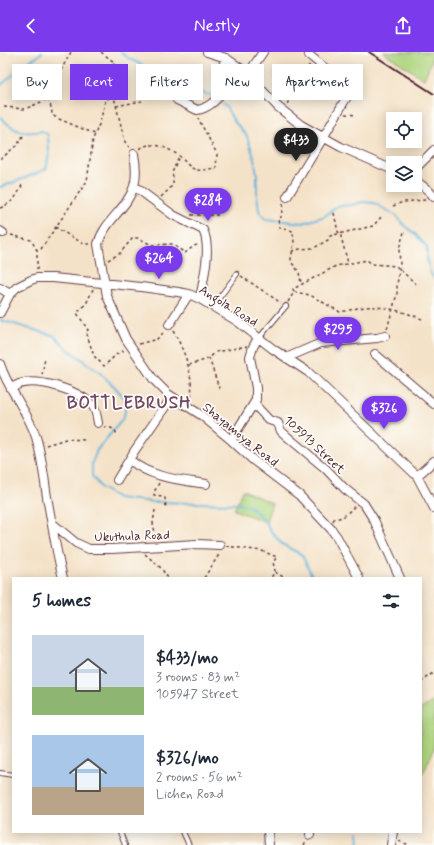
<!DOCTYPE html>
<html lang="en">
<head>
<meta charset="utf-8">
<style>
	body { margin:0; font-family:Mynerve,sans-serif; background:#f2f2f3; color:#1f2937; height:100vh; display:flex; flex-direction:column; font-size:15px; white-space:nowrap }
	* { box-sizing:border-box; margin:0 }
	p { font-size:13px; color:#747a83 }
	.icon { flex:none; width:22px; height:22px; fill:none; stroke:currentColor; stroke-width:2; stroke-linecap:round; stroke-linejoin:round }
	.map { position:relative; flex:1; overflow:hidden }
	.details { position:absolute; left:12px; top:525px; width:410px; height:256px; display:flex; flex-direction:column; background:#fff; border-radius:0px; box-shadow:0 2px 10px #0003 }
	.details>* { flex:none }
	.hud { position:absolute; left:12px; top:12px; width:410px; height:36px; display:flex; gap:8px }
	.fabs { position:absolute; left:386px; top:60px; display:grid; gap:8px }
	.fabs a { display:grid; place-items:center; width:36px; height:36px; border-radius:0px; background:#fff; box-shadow:0 2px 10px #0003; font-size:20px }
	.price { position:absolute; translate:-50% -34px; padding:0 9px; border-radius:14px; background:#7c3aed; color:#fff; font-size:13px; line-height:26px; filter:drop-shadow(0 1px 2px #0008) }
	.price::after { content:''; position:absolute; left:50%; top:24px; width:12px; height:9px; margin-left:-6px; background:inherit; clip-path:polygon(0 0,100% 0,50% 100%) }
	.price.selected { background:#222; color:#fff }
	ul { padding:0; list-style:none }
	li { display:flex; align-items:center; gap:12px; height:100px; padding:0 20px }
	li span { display:grid; place-items:center; flex:none; width:112px; height:80px; border-radius:0px; color:#555 }
	li>.icon { margin-inline-start:auto }
	span .icon { width:48px; height:48px; fill:#fffc; stroke-width:1 }
	li b { font-size:17px }
	h2 { display:flex; justify-content:space-between; align-items:center; height:48px; padding:0 20px; font-size:17px }
	.chip { padding:0 14px; border-radius:0px; background:#fff; box-shadow:0 2px 10px #0003; font-size:14px; line-height:36px }
	.chip.selected { background:#7c3aed; color:#fff }
	header { display:flex; justify-content:space-between; align-items:center; height:52px; padding:0 20px; background:#7c3aed; color:#fff; font-size:18px; font-weight:600 }
	.map>svg:first-child { display:block }
	.green { fill:#add47e; stroke:#7c7a54 }
	.lines { fill:none; stroke-linecap:round; stroke-linejoin:round }
	.stream { stroke:#5fb4db; stroke-width:2 }
	.lane-casing { stroke:#643c43; stroke-width:6 }
	.street-casing { stroke:#643c43; stroke-width:10 }
	.path { stroke:#643c43; stroke-width:1.5; stroke-dasharray:3 3; stroke-linecap:butt }
	.lane { stroke:#fff; stroke-width:4 }
	.street { stroke:#fff; stroke-width:8 }
	.rail { stroke:#4a1f2b; stroke-width:2 }
	.labels { text-anchor:middle; stroke-width:3.5; stroke-linejoin:round; paint-order:stroke }
	.street-label { font-size:13px; fill:#4a1f2b; stroke:#fdfcf7 }
	.district-label { font-size:17px; font-weight:bold; letter-spacing:1px; fill:#714964; stroke:#fdfcf7 }
</style>
</head>
<body>
<header><svg class="icon" aria-label="back" viewBox="0 0 24 24"><path d="M15 5l-7 7 7 7"/></svg>Nestly<svg class="icon" aria-label="share" viewBox="0 0 24 24"><path d="M12 15V3M7 8l5-5 5 5M5 13v7h14v-7"/></svg></header>
<div class="map">
<svg width="434" height="793" viewBox="0 0 434 793">
	<rect width="100%" height="100%" fill="#fdfcf7"/>
	<filter id="ink" filterUnits="userSpaceOnUse"><feTurbulence type="fractalNoise" baseFrequency=".025" numOctaves="2"/><feDisplacementMap in="SourceGraphic" scale="8" xChannelSelector="R" yChannelSelector="G"/><feConvolveMatrix kernelMatrix="1 2 1 2 8 2 1 2 1" color-interpolation-filters="sRGB"/></filter>
	<filter id="wash" filterUnits="userSpaceOnUse"><feTurbulence type="fractalNoise" baseFrequency=".012" numOctaves="4" result="noise"/><feDisplacementMap in="SourceGraphic" scale="16" xChannelSelector="R" yChannelSelector="G"/><feGaussianBlur stdDeviation="0.9" result="paint"/><feColorMatrix in="noise" values="0 0 0 0 0 0 0 0 0 0 0 0 0 0 0 0 0 1.4 0 .05"/><feComposite in="paint" operator="in"/></filter>
	<g filter="url(#wash)">
		<rect width="100%" height="100%" fill="#f4e2c8"/>
		<path class="green" d="M383,0H434V3L424,27Z
			M243,438L272,451L266,470L234,458Z
			M434,649V697L421,726V657Z"/>
		<g class="lines">
			<path class="stream" d="M121,0L128,6L192,38L214,44
				M0,34L29,9L37,5L42,0
				M219,48L226,55L234,69L247,84L253,102L257,122V143L259,159L265,167L303,171L325,164L337,154L352,153L362,150L374,151L397,164L403,172L415,182L427,195V208L431,222L434,226
				M0,65C15,79 21,83 42,79L48,83L49,102L46,117L20,128L0,135
				M0,268L55,284L69,298L100,321L115,335L125,347V360L122,368L97,398L92,411V424L101,436L118,446L152,450L238,452L248,453L253,457L266,470L269,477L282,492L302,503L313,526
				M358,780L359,793"/>
		</g>
	</g>
	<g filter="url(#ink)">
		<g class="lines">
			<g class="lane-casing">
				<path id="lane" d="M213,254L237,222
					M259,286L286,254
					M0,721L13,723
					M120,780L125,793
					M183,780L189,793"/>
			</g>
			<g class="street-casing">
				<path id="street" d="M207,0L226,6L243,18L278,55L301,73L341,95L393,118
					M248,22L263,0
					M177,48L197,58C205,57 216,50 220,42C216,29 221,18 226,6
					M134,102C136,113 137,124 134,134C128,156 104,169 98,192L107,244L126,287L154,328L168,342L201,363L231,388L253,408L299,443L331,477L337,485L359,526
					M415,117L434,98
					M415,128L429,139L434,145
					M134,134L173,163L203,178C212,196 203,228 200,247
					M287,145L323,86L352,36L350,33L331,21L309,3
					M0,179L3,181
					M0,236L10,242
					M0,261L10,242L17,235L31,228L37,226H53L141,235L178,240L189,242L200,247L237,269L273,297L308,320L417,424L434,456
					M169,273L189,242
					M375,302L434,352
					M286,306L321,291L377,286L385,284
					M0,312C8,338 28,359 36,385C42,405 44,425 47,445C52,472 56,499 63,526
					M11,337C14,335 17,333 19,332C39,326 78,338 92,353C96,358 97,364 98,371
					M254,352L269,368L278,371L281,379L290,387L326,417L345,437L364,452L374,468L400,526
					M231,388L256,348V336L250,305L253,295L258,286
					M130,408C151,426 180,428 206,432
					M417,424L434,409
					M117,428L135,398L172,345
					M52,471L76,491L89,497H112L197,492L220,493
					M268,780L269,793
					M310,780V783
					M391,793L393,780"/>
			</g>
			<path class="path" d="M71,0L56,27L47,40C48,49 52,54 52,63L59,67L95,82
				M101,0L114,10V45L125,90L130,96
				M41,15L57,26
				M287,52L310,12
				M116,54L142,49
				M4,55L25,57L48,47
				M345,62L357,63
				M140,97C150,88 168,96 178,103C184,107 189,117 197,118C203,119 211,116 216,116L217,102L198,66
				M0,106H2L18,92L23,84
				M161,145C170,136 176,134 172,121L179,104
				M283,152L281,165L278,167L280,176L293,179L294,191L291,207L292,211L299,220L301,231
				M393,154L403,150L426,148
				M0,156C14,150 17,144 23,131
				M334,161L338,180L340,181L348,211
				M191,163H221
				M55,175L84,192H90
				M11,183L31,188L37,198
				M292,199L300,197L314,196L328,188L330,184L338,182L373,174L383,163
				M108,208L119,202L133,186H138L152,193L172,192L185,201L194,194L200,192
				M37,218V198L41,197L87,129L93,87L100,70L106,47L113,45
				M241,224L281,251
				M93,237L86,252L77,261L88,278L86,280L94,304L104,314L117,302L125,298
				M294,240L310,243L340,260C351,258 362,254 373,255C388,255 412,262 424,268
				M288,250L294,240L293,237L336,214L367,208L372,212L396,214L416,232
				M387,277L397,242V233L400,213L399,197L404,180
				M173,279C185,299 194,324 191,348
				M139,292L157,287L165,279
				M209,306L220,339
				M189,313L208,307L216,300L247,294
				M42,323L45,306
				M104,375C111,375 116,377 117,384
				M46,393L66,387L86,388
				M159,431L154,440V443L165,446L166,455
				M155,458L153,471L156,486
				M333,469L334,467L343,465L355,454
				M226,494L262,499L277,505L273,510L275,519L271,526
				M145,502L161,516L168,526
				M275,520L285,526
				M204,526L220,501
				M421,630L434,621
				M399,789L409,793
				M304,793L306,789"/>
			<use href="#lane" class="lane"/>
			<use href="#street" class="street"/>
			<path class="rail" d="M369,0L434,42"/>
		</g>
	</g>
	<g class="labels">
		<g class="street-label">
			<text transform="translate(229 253) rotate(32)" y="5">Angola Road</text>
			<text transform="translate(241 382) rotate(39)" y="5">Shayamoya Road</text>
			<text transform="translate(315 392) rotate(43)" y="5">105913 Street</text>
			<text transform="translate(132 483) rotate(-2)" y="5">Ukuthula Road</text>
		</g>
		<g class="district-label">
			<text x="129" y="356">BOTTLEBRUSH</text>
		</g>
	</g>
</svg>
<div class="fabs">
<a><svg class="icon" aria-label="locate" viewBox="0 0 24 24"><circle cx="12" cy="12" r="6"/><path d="M12 2v4M12 18v4M2 12h4M18 12h4"/></svg></a>
<a><svg class="icon" aria-label="layers" viewBox="0 0 24 24"><path d="M12 4l9 5-9 5-9-5zM3 14l9 5 9-5"/></svg></a>
</div>
<b class="price selected" style="left:296px;top:110px">$433</b>
<b class="price" style="left:208px;top:170px">$284</b>
<b class="price" style="left:159px;top:228px">$264</b>
<b class="price" style="left:338px;top:299px">$295</b>
<b class="price" style="left:384px;top:378px">$326</b>
<div class="hud">
<a class="chip">Buy</a>
<a class="chip selected">Rent</a>
<a class="chip">Filters</a>
<a class="chip">New</a>
<a class="chip">Apartment</a>
</div>
<section class="details">
<h2>5 homes<svg class="icon" aria-label="filters" viewBox="0 0 24 24"><path d="M4 7h16M4 17h16"/><circle cx="9" cy="7" r="2"/><circle cx="15" cy="17" r="2"/></svg></h2>
<ul>
<li><span style="background:linear-gradient(#c9d6e8 65%,#8fb573 0)"><svg class="icon" aria-label="home" viewBox="0 0 24 24"><path d="M3 11l9-7 9 7M6 9v11h12V9"/></svg></span><div><b>$433/mo</b><p>3 rooms · 83 m²</p><p>105947 Street</p></div></li>
<li><span style="background:linear-gradient(#a9c7e8 65%,#b9a48a 0)"><svg class="icon" aria-label="home" viewBox="0 0 24 24"><path d="M3 11l9-7 9 7M6 9v11h12V9"/></svg></span><div><b>$326/mo</b><p>2 rooms · 56 m²</p><p>Lichen Road</p></div></li>
</ul>
</section>
</div>
</body>
</html>
